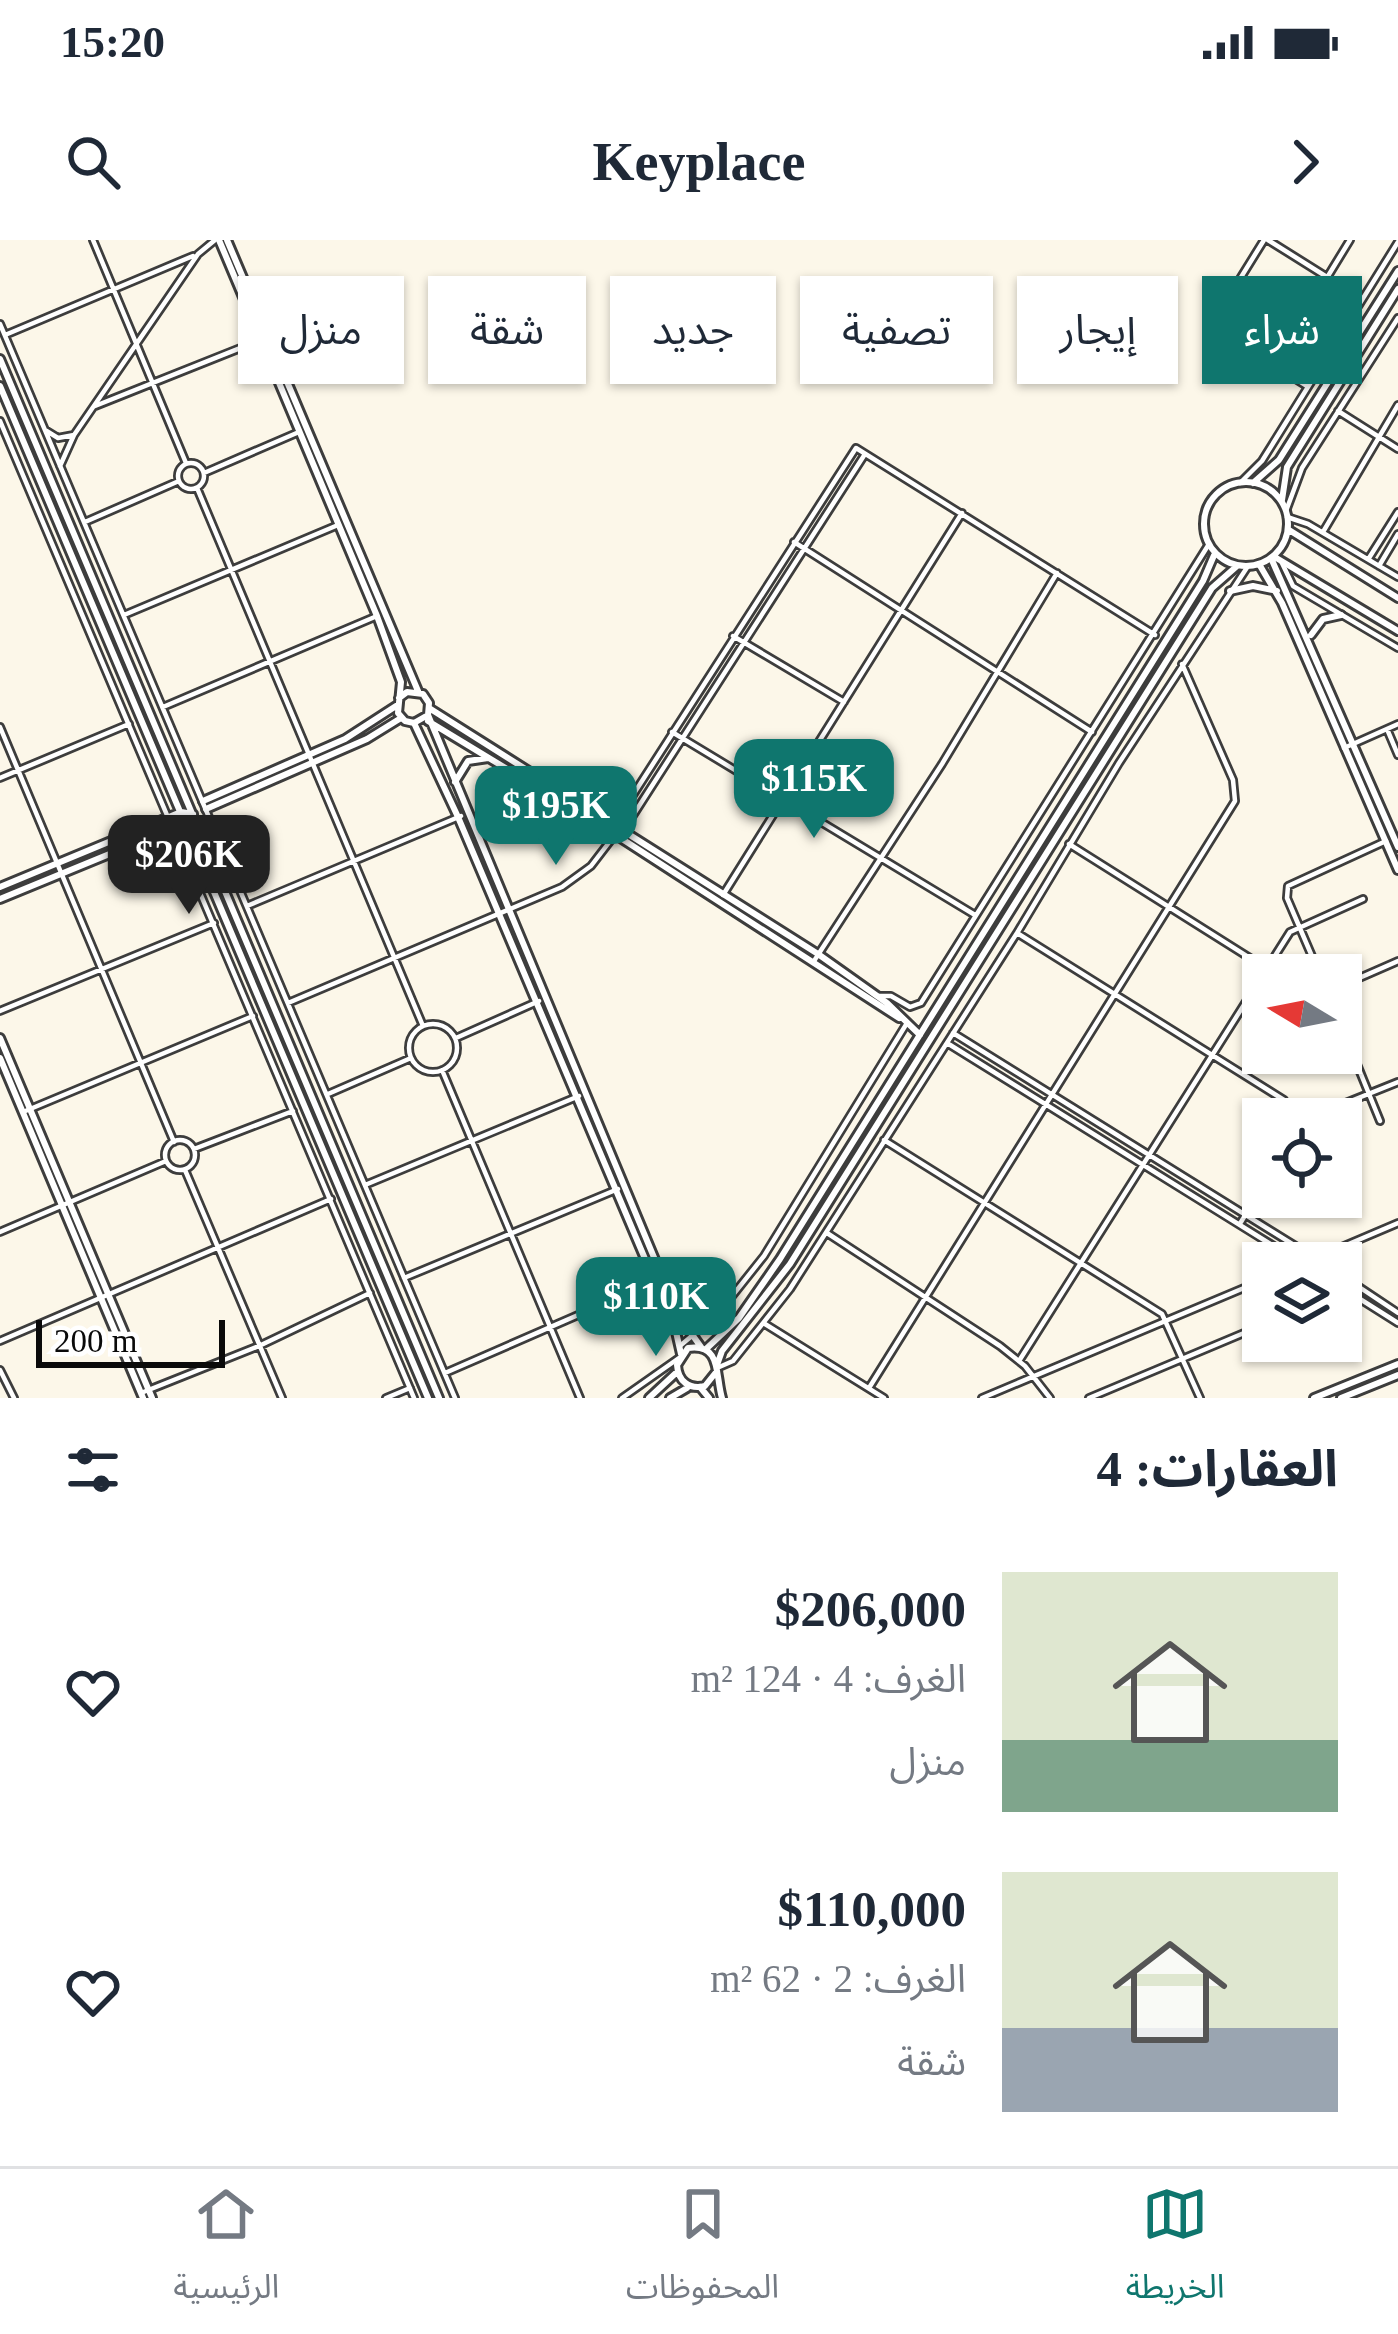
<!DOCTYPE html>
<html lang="ar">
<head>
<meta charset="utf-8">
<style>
	body { margin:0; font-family:"Times New Roman","Noto Sans Arabic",serif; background:#f6f6f7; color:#1f2937; direction:rtl; height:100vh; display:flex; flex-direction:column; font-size:45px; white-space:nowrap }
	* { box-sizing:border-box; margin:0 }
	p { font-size:39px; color:#747a83 }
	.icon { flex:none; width:66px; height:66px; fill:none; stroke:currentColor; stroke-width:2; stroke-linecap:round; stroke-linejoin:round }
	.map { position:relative; height:1158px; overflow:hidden; direction:ltr }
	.side { display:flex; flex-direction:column; background:#fff; flex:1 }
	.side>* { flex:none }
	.guide { position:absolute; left:36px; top:36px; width:1326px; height:108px; direction:rtl; display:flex; gap:24px }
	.needle { width:78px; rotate:280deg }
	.buttons { position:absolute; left:1242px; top:714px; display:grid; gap:24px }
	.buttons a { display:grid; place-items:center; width:120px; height:120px; border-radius:0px; background:#fff; box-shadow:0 3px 9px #0004; font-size:60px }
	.scale { position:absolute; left:36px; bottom:30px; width:189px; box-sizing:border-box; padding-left:12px; border:6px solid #0a0a0a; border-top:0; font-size:33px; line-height:42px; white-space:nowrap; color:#0a0a0a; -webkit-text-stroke:9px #fff; paint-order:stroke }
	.price { position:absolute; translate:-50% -102px; padding:0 27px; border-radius:24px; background:#0f766e; color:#fff; font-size:39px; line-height:78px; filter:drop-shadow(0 3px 6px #0008) }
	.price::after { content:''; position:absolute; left:50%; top:72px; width:36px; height:27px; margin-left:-18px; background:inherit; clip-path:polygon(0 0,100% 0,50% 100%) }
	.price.selected { background:#222; color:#fff }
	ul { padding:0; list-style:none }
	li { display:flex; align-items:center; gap:36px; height:300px; padding:0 60px }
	li span { display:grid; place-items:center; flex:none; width:336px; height:240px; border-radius:0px; color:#555 }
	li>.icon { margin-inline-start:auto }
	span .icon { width:144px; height:144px; fill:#fffc; stroke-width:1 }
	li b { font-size:51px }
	h2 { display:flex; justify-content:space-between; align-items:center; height:144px; padding:0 60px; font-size:51px }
	.tag { padding:0 42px; border-radius:0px; background:#fff; box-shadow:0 3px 9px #0004; font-size:42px; line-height:108px }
	.tag.selected { background:#0f766e; color:#fff }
	.status { display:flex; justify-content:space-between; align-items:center; height:84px; padding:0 60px; background:#fff; direction:ltr }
	.status svg { height:33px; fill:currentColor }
	header { display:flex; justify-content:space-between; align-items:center; height:156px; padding:0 60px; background:#fff; font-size:54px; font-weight:700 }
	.dock { display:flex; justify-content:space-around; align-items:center; height:168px; border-top:3px solid #e0e1e3; background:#fff; font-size:33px; color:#747a83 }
	.dock a { display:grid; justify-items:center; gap:6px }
	.dock .selected { color:#0f766e }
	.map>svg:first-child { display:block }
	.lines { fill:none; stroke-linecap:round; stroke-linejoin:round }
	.minor-casing { stroke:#3d3d3d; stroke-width:10 }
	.tertiary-casing { stroke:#3d3d3d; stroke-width:12 }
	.minor { stroke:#fff; stroke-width:4.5 }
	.tertiary { stroke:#fff; stroke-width:6 }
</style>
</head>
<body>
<div class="status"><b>15:20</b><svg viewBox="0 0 49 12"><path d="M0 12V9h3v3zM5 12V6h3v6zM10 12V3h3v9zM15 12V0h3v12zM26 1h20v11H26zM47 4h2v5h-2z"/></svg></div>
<header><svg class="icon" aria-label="forward" viewBox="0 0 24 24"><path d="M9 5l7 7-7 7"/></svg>Keyplace<svg class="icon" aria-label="search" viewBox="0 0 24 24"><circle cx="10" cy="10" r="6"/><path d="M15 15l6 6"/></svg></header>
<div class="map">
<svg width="1398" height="1158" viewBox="0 0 1398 1158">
	<rect width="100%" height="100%" fill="#fcf7e9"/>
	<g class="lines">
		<g class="minor-casing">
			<path id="minor" d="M93,0L186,223
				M1264,0L1217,76L1215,85L1221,93L1307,146
				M1268,0L1362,59
				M1233,49L1295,87
				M0,84L455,1158
				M5,95L193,16
				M1273,126L1350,0
				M95,166L263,99
				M1338,171L1398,209
				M0,181L414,1158
				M45,190L58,198L74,195L60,226
				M74,195L198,14L215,0
				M178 236a13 13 0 1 1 26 0a13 13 0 1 1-26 0Z
				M204,233L299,192
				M1240,243L1262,221L1398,2
				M197,248L423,786
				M1286,271L1302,228L1398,78
				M1287,277L1308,284L1398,337
				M85,282L179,241
				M1323,292L1398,165
				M794,302L1092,492
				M1369,318L1398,272
				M1281,321L1293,346L1398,408
				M1379,326L1398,294
				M124,375L338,285
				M733,396L844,462
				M163,467L377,376
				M0,487L174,902
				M1387,489L1398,515
				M672,492L975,675
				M1344,508L1398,484
				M0,538L129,484
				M615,583L856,208L1155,395
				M615,594L623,591L865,214
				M1069,604L1277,735
				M723,655L962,273
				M247,666L461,576
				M1017,693L1284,860
				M814,721L942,524L1057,333
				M1320,735L1287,658L1288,646L1386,601
				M1341,746L1398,721
				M879,756H891L910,767L921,763L1209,304
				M288,763L562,647L591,626L614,596
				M0,771L214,683
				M409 808a24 24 0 1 1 48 0a24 24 0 1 1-48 0Z
				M1341,785L1380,881
				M953,793L1323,1023
				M456,798L539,761
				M947,803L1301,1023
				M442,830L580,1158
				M328,854L411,818
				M23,872L253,776
				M1306,879L1398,842
				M165 915a15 15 0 1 1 30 0a15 15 0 1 1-30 0Z
				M884,900L1162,1074L1200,1158
				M194,909L293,871
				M185,930L282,1158
				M365,945L579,856
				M1241,982L1263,946
				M0,992L166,921
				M827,993L1000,1106L1025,1126L1050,1158
				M1304,1023L1398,983
				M1341,1035L1398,1073
				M404,1038L618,949
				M1341,1047L1398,1083
				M765,1084L884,1158
				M0,1101L331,959
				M681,1105L717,1075L764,1016L907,783
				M1019,1121L1290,692L1363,659
				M717,1128L733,1121L790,1049L1017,693L1119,523L1248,326
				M0,1130L14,1158
				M445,1133L654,1042
				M869,1148L1235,561L1233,540L1182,424
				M141,1153L259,1106L370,1053
				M386,1158L410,1148
				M622,1158L679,1118
				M982,1158L1263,1040
				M1089,1158L1263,1085"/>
		</g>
		<g class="tertiary-casing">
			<path id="tertiary" d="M219,0L377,376L401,442L398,473L405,481L414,483L428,475L429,463L423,454L407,452L399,458
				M227,0L418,451
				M0,119L439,1158
				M0,146L428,1158
				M1204 284a42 42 0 1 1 84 0a42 42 0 1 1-84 0Z
				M1253,243L1279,220L1398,31
				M1282,260L1287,227L1398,49
				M1289,290L1398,358
				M1273,316L1398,391
				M1271,318L1398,607
				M1259,324L1282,363L1398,630
				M1230,351L1253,346L1277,351
				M1311,395L1323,379L1341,375
				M429,468L818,714L887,763L920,795
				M428,475L678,1075L701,1107
				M428,481L619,597L899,778
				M414,483L458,577L676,1092L681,1114
				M455,542L468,521L488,518
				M203,561L345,499L396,466
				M206,569L367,499L401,478
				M0,647L181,572L193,574
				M0,659L185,583L193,574
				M0,798L152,1158
				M0,818L143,1158
				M706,1109L739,1078L780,1019L1203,341L1215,313
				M717,1125L722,1111L790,1024L1212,348L1237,326
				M717,1131L705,1146C689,1150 678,1141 677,1125L688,1108C722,1103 715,1135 722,1158
				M700,1147L709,1158
				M649,1158L677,1132
				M670,1158L687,1148
				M1314,1158L1398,1124
				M1341,1158L1398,1135"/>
		</g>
		<use href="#minor" class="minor"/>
		<use href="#tertiary" class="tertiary"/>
	</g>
</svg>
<div class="buttons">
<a><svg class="needle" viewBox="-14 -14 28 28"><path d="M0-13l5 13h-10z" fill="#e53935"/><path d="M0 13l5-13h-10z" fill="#747a83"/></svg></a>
<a><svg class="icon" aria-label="locate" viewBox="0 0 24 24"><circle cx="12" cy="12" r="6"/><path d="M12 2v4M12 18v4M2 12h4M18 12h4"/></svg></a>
<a><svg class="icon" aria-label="layers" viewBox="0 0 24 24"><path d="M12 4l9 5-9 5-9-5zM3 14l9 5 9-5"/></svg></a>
</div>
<div class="scale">200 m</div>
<b class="price" style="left:814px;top:601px">$115K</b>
<b class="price" style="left:556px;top:628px">$195K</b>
<b class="price selected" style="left:189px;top:677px">$206K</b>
<b class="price" style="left:656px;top:1119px">$110K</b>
<div class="guide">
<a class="tag selected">شراء</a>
<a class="tag">إيجار</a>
<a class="tag">تصفية</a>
<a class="tag">جديد</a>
<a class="tag">شقة</a>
<a class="tag">منزل</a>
</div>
</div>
<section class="side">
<h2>العقارات: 4<svg class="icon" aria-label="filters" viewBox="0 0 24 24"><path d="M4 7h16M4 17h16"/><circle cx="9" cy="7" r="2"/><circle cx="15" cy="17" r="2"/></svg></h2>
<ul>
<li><span style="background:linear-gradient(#dfe7d0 70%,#7fa58c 0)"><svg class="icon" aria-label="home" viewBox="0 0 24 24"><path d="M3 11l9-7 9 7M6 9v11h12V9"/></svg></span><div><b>$206,000</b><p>الغرف: 4 · 124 m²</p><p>منزل</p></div><svg class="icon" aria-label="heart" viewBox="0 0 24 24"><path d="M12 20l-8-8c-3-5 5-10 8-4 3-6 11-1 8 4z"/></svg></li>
<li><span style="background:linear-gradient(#dfe7d0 65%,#9aa5b1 0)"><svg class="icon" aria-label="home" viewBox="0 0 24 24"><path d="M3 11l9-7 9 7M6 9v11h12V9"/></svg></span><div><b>$110,000</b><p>الغرف: 2 · 62 m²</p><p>شقة</p></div><svg class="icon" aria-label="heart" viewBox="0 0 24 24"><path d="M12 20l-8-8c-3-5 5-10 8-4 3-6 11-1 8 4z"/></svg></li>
</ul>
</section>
<nav class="dock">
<a class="selected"><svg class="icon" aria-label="map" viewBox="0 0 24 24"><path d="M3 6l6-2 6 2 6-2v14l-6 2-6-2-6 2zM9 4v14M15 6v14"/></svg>الخريطة</a>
<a><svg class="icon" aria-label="saved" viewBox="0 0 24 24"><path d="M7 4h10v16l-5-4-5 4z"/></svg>المحفوظات</a>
<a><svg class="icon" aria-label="home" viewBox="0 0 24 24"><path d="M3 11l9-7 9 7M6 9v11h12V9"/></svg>الرئيسية</a>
</nav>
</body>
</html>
